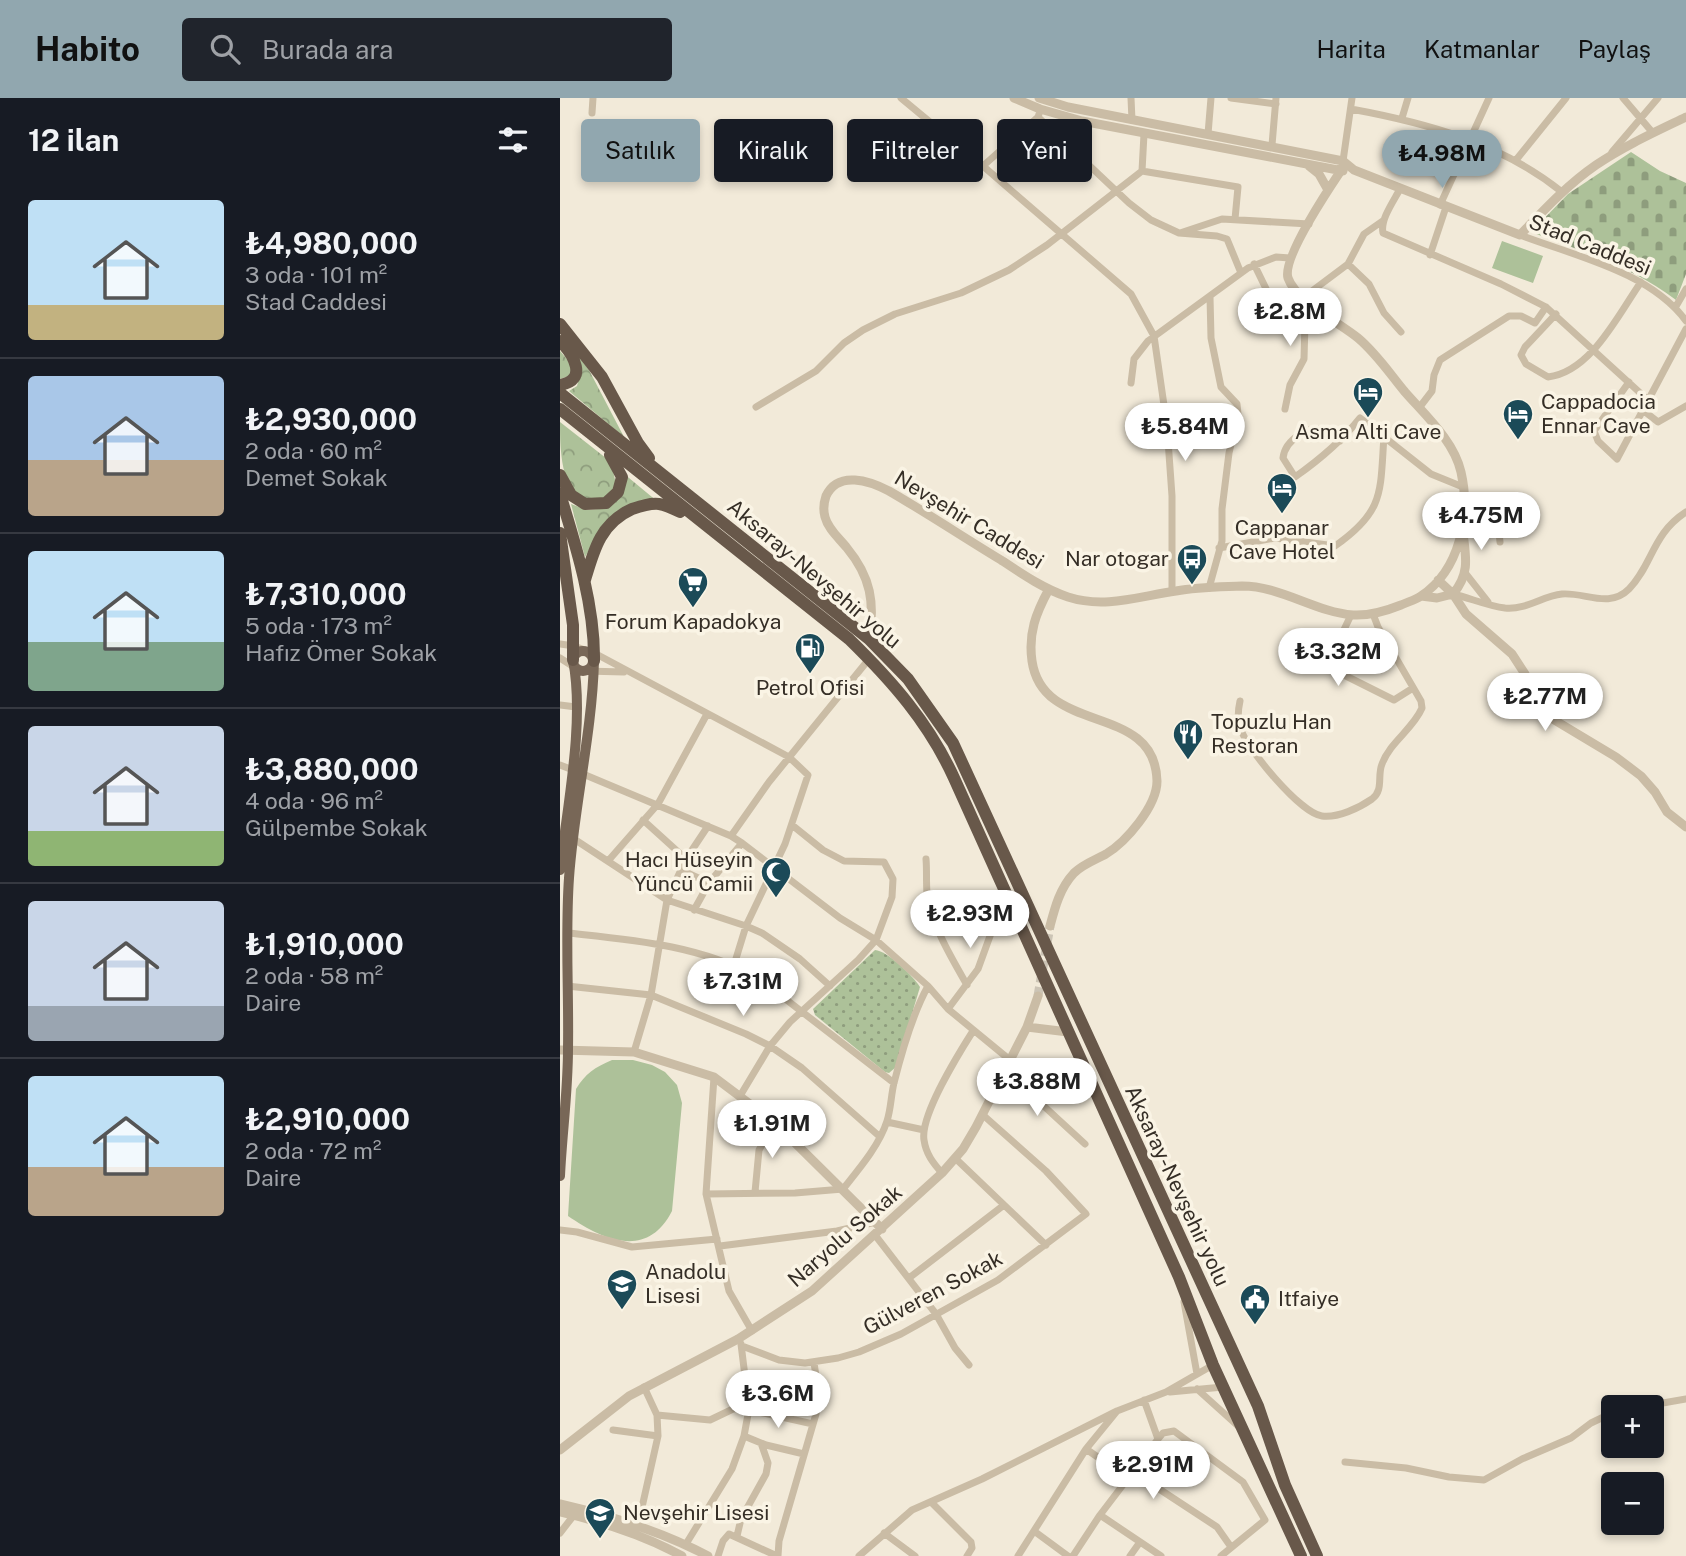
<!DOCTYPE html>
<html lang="tr">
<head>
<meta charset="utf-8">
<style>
	body { margin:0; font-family:"Public Sans",sans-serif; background:#20242c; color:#f1f3f6; height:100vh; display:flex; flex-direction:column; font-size:26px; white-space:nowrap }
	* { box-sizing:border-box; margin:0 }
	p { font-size:23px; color:#9ea1a6 }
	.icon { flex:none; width:38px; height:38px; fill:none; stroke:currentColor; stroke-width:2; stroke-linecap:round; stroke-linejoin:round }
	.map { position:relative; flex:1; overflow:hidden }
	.sheet { display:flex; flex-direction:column; background:#171b24; width:560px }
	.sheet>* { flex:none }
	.guide { position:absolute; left:21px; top:21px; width:665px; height:63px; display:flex; gap:14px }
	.tools { position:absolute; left:1041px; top:1297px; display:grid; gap:14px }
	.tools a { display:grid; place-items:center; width:63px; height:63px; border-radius:7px; background:#171b24; box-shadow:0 4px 10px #0003; font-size:35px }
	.price { position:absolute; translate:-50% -60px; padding:0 16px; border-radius:24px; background:#fff; color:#222; font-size:23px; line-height:46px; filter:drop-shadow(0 2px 4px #0008) }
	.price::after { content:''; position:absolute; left:50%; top:42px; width:21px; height:16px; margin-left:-10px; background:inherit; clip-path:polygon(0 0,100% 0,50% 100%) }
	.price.active { background:#91a7af; color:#111 }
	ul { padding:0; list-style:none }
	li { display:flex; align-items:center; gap:21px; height:175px; padding:0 28px }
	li+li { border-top:2px solid #363941 }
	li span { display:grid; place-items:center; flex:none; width:196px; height:140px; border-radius:7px; color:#555 }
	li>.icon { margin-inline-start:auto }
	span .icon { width:84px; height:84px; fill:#fffc; stroke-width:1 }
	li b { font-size:30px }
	h2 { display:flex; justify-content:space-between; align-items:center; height:84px; padding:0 28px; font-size:30px }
	.pill { padding:0 24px; border-radius:7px; background:#171b24; box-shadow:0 4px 10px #0003; font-size:24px; line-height:63px }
	.pill.active { background:#91a7af; color:#111 }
	header { display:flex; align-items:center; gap:42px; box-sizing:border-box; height:98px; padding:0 35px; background:#91a7af; color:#111 }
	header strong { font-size:33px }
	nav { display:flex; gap:38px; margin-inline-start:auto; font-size:24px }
	.search { width:490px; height:63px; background:#20242c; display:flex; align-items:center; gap:18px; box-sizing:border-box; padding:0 24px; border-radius:7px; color:#9ea1a6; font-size:26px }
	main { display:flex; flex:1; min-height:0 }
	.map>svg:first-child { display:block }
	.forest { fill:url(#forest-crowns) }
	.cemetery { fill:url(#cemetery-stones) }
	.park { fill:url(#park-dots) }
	.pitch { fill:#adc199 }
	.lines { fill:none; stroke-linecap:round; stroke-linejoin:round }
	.tertiary-tunnel { stroke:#ccc4b5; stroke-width:9; stroke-dasharray:9 4.5; stroke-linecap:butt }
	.minor { stroke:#cabca5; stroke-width:7 }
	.tertiary { stroke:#cabca5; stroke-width:9 }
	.primary { stroke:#786757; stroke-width:10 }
	.trunk { stroke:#68584a; stroke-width:12 }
	.labels { text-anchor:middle; stroke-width:7; stroke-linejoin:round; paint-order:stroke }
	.street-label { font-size:21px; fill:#352e26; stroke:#faf4e5 }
	.poi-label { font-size:21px; fill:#352e26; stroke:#faf4e5; text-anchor:start }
</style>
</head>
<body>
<header>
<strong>Habito</strong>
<div class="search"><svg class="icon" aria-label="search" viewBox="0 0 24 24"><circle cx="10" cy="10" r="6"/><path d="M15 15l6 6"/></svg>Burada ara</div>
<nav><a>Harita</a><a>Katmanlar</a><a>Paylaş</a></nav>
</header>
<main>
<section class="sheet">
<h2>12 ilan<svg class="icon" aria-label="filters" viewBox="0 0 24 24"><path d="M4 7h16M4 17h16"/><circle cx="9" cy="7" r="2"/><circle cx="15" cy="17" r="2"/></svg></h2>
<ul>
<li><span style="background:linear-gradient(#bfe0f5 75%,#c2b280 0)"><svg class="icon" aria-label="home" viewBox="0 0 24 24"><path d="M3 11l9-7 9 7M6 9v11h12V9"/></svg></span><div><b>₺4,980,000</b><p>3 oda · 101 m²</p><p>Stad Caddesi</p></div></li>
<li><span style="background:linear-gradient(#a9c7e8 60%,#b9a48a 0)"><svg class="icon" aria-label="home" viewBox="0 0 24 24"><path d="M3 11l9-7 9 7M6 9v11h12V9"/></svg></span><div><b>₺2,930,000</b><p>2 oda · 60 m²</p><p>Demet Sokak</p></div></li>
<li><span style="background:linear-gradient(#bfe0f5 65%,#7fa58c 0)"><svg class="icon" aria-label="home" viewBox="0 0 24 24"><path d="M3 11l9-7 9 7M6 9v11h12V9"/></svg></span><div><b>₺7,310,000</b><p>5 oda · 173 m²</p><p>Hafız Ömer Sokak</p></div></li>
<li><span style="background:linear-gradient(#c9d6e8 75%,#8fb573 0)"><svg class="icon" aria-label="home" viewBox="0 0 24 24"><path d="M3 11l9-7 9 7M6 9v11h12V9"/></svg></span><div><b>₺3,880,000</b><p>4 oda · 96 m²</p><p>Gülpembe Sokak</p></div></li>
<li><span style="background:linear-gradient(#c9d6e8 75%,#9aa5b1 0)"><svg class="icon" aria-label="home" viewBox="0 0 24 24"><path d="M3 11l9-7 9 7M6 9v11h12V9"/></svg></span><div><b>₺1,910,000</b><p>2 oda · 58 m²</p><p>Daire</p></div></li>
<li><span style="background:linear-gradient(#bfe0f5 65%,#b9a48a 0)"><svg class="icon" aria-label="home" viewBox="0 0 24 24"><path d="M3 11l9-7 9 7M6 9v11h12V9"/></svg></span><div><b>₺2,910,000</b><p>2 oda · 72 m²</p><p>Daire</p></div></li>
</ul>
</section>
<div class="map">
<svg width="1126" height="1458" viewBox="0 0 1126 1458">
	<defs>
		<pattern id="forest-crowns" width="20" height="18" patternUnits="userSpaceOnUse" patternTransform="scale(1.75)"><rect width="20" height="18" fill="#adc199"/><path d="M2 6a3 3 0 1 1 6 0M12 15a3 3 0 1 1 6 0" fill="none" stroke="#8e9d7d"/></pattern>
		<pattern id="cemetery-stones" width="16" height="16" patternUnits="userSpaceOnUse" patternTransform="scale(1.75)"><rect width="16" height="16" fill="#adc199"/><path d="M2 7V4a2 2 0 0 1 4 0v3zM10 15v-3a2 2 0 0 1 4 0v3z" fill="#8e9d7d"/></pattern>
		<pattern id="park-dots" width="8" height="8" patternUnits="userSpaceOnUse" patternTransform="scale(1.75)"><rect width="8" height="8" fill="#adc199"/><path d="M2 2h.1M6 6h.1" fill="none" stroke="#8e9d7d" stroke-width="1.8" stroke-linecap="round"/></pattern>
	</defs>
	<rect width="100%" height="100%" fill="#f2ead9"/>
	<path class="forest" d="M11,249L29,272L64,339L9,293L17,288L21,273Z
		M0,253L11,266L12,277L0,281Z
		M0,324L51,364L56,386L45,401C40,402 33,403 28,402C0,397 0,347 0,324Z
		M63,375L98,404L40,433L25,459L11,406L27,412L39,411Z"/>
	<path class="cemetery" d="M1071,54L1100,73L1126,85V176L1116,202C1073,169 1021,153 971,134L1008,96Z"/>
	<path class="park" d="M315,852C328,853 353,878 360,889L336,969L329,975L325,974L255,917L253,911Z"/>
	<path class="pitch" d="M942,143L983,158L973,185L932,170Z
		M52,962H73L92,967L105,974L117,987L122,1005L112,1113C87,1162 43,1142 8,1118L16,991C25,976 35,969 52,962Z"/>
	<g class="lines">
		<path class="tertiary-tunnel" d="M478,898L490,828"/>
		<path class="minor" d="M341,0L423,68L571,196L594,238L607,328L612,398V493
			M571,0L572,22
			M671,0L716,6
			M1063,0L1093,35
			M791,11C867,25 941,45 1002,94
			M32,15L33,0
			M478,19L569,105L591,122L619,135L657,138L667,141L681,175
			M842,20L848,0
			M648,36L651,0
			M712,47L716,0
			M513,51L522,23
			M1052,54L1098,0
			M956,62L1006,0
			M783,63L792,0
			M423,68L478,19L479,16
			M582,73L678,89L675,121
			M840,91C833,104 820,122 823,135L941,186L986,209L1089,303
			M880,107L929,0
			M620,135L662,121L749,126
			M960,137C1015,158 1090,174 1126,223
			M870,157L886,109
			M694,166L711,201
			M788,166L809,186L824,215L841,234
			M1115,210L1126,191
			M996,216L965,249L961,257L966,266L988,279C1031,274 1058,217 1081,184
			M1069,284L1034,333L1038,343L1057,361L1126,231
			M571,285L574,261L588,243L688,170L716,159L730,160
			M196,309L256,273L284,245L303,232L335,216L401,195L449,172L487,147L582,73L584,36
			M859,310L872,293L874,277L880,262L949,218H961L975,225L986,209
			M725,311L730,287L744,261L745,225L739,207L740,202L788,166L804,136L824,122
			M1084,313L1098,324L1126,308
			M780,343C776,339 773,334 767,332C749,326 725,342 723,360L735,379C759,362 781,344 800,320L871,376L903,389
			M905,408L936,403L940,444
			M659,450L715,440L775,448C825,413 820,394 824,338
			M906,476L928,504
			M649,490L662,443V411L669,355L678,316L677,306L661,289L651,240L650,199
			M893,496C910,500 928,508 945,510C967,512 982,498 1002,496C1025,494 1049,511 1069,491C1093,466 1092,436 1126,414
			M791,517L769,563L772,571L834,602L853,590
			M0,546L14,548L38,557L229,659L248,677L225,746L186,828L174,867
			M0,560L14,569
			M25,573L64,574
			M680,603C678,612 677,620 680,629C685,649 741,716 762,718C778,720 799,710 812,701C824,692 817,678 822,666C830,644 853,631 862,610L861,603L818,529L813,516
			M0,607L16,609
			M0,667L13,672
			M23,676L171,738L182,745L280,820L316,842L368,888L388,911L450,962
			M83,722L126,761
			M171,738L209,684L309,561
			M14,741L107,802L186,828L202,835L240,861L270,888
			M366,761C367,772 366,784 367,795C372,828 391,859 407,887
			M48,763L98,706L147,616
			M121,772L149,785
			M134,812L149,785L182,745
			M8,835C73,842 139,847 197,879L334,985
			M7,888L91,897L186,936L210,948L242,970L319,1038
			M388,911L418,871L434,827
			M74,954L91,897L107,802L126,761L148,728
			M443,977L474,999L525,1046
			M154,979L146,1096L169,1193L192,1233
			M180,998L210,948L230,924L298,862L316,842L332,799L333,781L324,764L284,763L263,752L232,727
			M327,1024L364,1032
			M395,1060L486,1147
			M382,1075C373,1065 366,1056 364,1042C360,1018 399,955 413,933
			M195,1094L199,1052L215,1025
			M146,1096L235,1095L283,1091C299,1071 319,1048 327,1023C331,1011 331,997 334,985C342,953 352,917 368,888
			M0,1132L17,1134L72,1149L157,1141
			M315,1137L376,1216L395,1250L409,1267
			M160,1148L277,1133L316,1124
			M349,1180L444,1107
			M624,1204L637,1276
			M182,1248L219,1262L245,1265L278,1260L299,1254L341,1236L438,1182L526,1116L486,1073L423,1017
			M637,1291L678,1328
			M610,1294L663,1289
			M584,1302L598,1341
			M1080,1309L1126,1301
			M97,1317L150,1322L173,1311L181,1310L253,1326
			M53,1332L98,1338
			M184,1338L206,1347L244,1356
			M526,1351L568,1380L590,1385L657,1429L671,1449
			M785,1364L846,1370L889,1379L924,1382L962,1361L1011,1340L1031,1325L1054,1314
			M371,1404L411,1444L412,1450L407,1458
			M540,1417L601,1458
			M78,1427L98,1338L97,1317L84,1289
			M474,1433L508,1458
			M0,1435L14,1417
			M324,1435L355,1458
			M177,1438L181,1421L206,1376L208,1365L201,1345
			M126,1446L172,1371L184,1338L189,1311L181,1246
			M158,1458L163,1443L169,1436L217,1458
			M218,1458L219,1443L256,1316L259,1297L254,1265
			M299,1458L352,1412L422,1381L557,1313
			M458,1458L526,1351L557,1313L606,1294L653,1267
			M513,1458L540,1417L598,1341L603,1335L614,1333L683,1384L705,1422L661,1458
			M570,1458L580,1444"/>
		<path class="tertiary" d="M454,0L480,11L522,23L783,73
			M479,0L508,9L783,63L794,72L960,137C984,112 1007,87 1036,67C1064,48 1095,34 1126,19
			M749,68L759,76L768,92
			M878,482L893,496L906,516L952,556L965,576L969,598L981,614L1056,659L1081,678L1095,694L1107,714L1126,729
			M489,491C476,515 468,535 472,563C483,639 595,603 597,683C597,708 566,744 546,756C535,762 523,766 514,775C500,790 495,809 490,828
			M893,496C910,476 906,459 903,435
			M861,498L877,500L893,496
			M309,541C315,505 311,479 287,450C279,440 268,431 265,419C263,412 264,404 266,398C278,372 310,383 329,393C367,415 403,439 441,462C462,476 484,491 508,499C545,511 580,498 616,493C638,489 660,489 682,488C721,488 755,514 793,517C810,518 826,513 841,507C847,504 856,502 861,498C900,472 911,417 901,374C894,343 866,318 845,294C830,276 817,256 798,240C780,225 736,203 728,180C722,161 768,92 780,74L783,63
			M467,929L508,934
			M0,952L74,954L154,979L215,1025L322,1131
			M0,1352L69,1298L178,1241L252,1193L382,1075L403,1051L416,1029L467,929L478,898
			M0,1406C52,1418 101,1433 148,1458
			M0,1414C43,1424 84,1437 122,1458"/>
		<path class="primary" d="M13 563a10 10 0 1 1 20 0a10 10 0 1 1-20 0Z
			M0,772C7,709 25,624 13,562
			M0,1078C2,1035 8,994 8,951C9,894 5,837 9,780C14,708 32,636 34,563"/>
		<path class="trunk" d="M0,226L42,279L78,345L89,360
			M0,243C13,256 29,282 0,287
			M0,295L309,541L348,581L393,645L698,1308L725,1387L757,1458
			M0,311L289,541C332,583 369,625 394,680L619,1179L653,1267L741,1458
			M0,377L11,397L25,406L46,405L58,394L62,379L50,357
			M0,396C16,448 35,508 34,563
			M0,435L13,527V562
			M25,482C34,451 41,425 72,411C81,408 90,405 99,406C106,407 114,411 120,414"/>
	</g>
	<defs>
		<g id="hotel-pin" transform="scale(1.575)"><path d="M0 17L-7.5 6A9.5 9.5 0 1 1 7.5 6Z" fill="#1b4a58" stroke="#faf4e5"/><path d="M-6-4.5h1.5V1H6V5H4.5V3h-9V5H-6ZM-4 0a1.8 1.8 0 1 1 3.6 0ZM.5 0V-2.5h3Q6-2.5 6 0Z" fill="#fff"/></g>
		<g id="bus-pin" transform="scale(1.575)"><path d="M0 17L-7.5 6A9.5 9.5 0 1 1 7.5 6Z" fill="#1b4a58" stroke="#faf4e5"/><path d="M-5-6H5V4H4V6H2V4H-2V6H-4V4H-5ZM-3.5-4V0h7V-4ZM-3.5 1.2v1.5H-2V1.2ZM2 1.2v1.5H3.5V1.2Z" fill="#fff"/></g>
		<g id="supermarket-pin" transform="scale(1.575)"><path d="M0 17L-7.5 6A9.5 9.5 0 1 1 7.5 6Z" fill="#1b4a58" stroke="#faf4e5"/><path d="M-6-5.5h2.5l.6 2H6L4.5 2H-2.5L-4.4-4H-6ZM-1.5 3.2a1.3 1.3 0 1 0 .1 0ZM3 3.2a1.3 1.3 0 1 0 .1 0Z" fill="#fff"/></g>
		<g id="fuel-pin" transform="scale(1.575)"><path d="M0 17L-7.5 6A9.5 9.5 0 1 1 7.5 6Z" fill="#1b4a58" stroke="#faf4e5"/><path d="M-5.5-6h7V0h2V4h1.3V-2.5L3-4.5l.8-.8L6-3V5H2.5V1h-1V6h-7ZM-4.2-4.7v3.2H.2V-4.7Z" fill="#fff"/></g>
		<g id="restaurant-pin" transform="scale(1.575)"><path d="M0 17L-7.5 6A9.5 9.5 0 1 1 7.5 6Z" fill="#1b4a58" stroke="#faf4e5"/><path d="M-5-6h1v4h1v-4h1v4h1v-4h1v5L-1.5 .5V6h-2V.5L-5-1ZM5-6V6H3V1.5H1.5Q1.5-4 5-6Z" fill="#fff"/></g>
		<g id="mosque-pin" transform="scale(1.575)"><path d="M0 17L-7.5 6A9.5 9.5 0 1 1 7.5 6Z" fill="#1b4a58" stroke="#faf4e5"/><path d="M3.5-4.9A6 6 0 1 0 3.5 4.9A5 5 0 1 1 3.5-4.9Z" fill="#fff"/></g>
		<g id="school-pin" transform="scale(1.575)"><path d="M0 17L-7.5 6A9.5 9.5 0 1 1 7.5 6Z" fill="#1b4a58" stroke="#faf4e5"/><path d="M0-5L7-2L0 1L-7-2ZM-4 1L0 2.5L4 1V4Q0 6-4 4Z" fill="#fff"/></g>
		<g id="civic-pin" transform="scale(1.575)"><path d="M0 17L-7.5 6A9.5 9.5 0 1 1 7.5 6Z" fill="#1b4a58" stroke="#faf4e5"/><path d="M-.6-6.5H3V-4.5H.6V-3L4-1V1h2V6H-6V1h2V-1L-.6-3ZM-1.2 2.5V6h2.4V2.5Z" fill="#fff"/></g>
	</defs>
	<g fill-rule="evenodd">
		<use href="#hotel-pin" x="808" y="294"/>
		<use href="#hotel-pin" x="958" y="316"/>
		<use href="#hotel-pin" x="722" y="390"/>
		<use href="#bus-pin" x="632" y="461"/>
		<use href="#supermarket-pin" x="133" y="484"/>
		<use href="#fuel-pin" x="250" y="550"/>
		<use href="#restaurant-pin" x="628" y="636"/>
		<use href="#mosque-pin" x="216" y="774"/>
		<use href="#school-pin" x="62" y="1186"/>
		<use href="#civic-pin" x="695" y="1201"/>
		<use href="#school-pin" x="40" y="1415"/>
	</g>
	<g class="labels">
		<g class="street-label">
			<text transform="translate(1030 147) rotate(22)" y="7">Stad Caddesi</text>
			<text transform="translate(409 422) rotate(31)" y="7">Nevşehir Caddesi</text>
			<text transform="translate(254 476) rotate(40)" y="7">Aksaray-Nevşehir yolu</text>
			<text transform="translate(617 1088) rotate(65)" y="7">Aksaray-Nevşehir yolu</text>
			<text transform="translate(285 1138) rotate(-41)" y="7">Naryolu Sokak</text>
			<text transform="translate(373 1195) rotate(-28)" y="7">Gülveren Sokak</text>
		</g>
		<g class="poi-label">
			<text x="981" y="311">Cappadocia<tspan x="981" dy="24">Ennar Cave</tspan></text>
			<text x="808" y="341" text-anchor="middle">Asma Alti Cave</text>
			<text x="722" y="437" text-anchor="middle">Cappanar<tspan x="722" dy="24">Cave Hotel</tspan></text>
			<text x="609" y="468" text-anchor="end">Nar otogar</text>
			<text x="133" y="531" text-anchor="middle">Forum Kapadokya</text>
			<text x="250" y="597" text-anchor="middle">Petrol Ofisi</text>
			<text x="651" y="631">Topuzlu Han<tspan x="651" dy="24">Restoran</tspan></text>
			<text x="193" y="769" text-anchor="end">Hacı Hüseyin<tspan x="193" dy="24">Yüncü Camii</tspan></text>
			<text x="85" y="1181">Anadolu<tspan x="85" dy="24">Lisesi</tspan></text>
			<text x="718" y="1208">Itfaiye</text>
			<text x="63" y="1422">Nevşehir Lisesi</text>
		</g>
	</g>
</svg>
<div class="tools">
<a>+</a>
<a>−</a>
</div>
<b class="price active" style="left:882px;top:92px">₺4.98M</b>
<b class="price" style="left:730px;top:250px">₺2.8M</b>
<b class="price" style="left:625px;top:365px">₺5.84M</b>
<b class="price" style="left:921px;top:454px">₺4.75M</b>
<b class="price" style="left:778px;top:590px">₺3.32M</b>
<b class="price" style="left:985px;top:635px">₺2.77M</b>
<b class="price" style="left:410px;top:852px">₺2.93M</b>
<b class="price" style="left:183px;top:920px">₺7.31M</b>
<b class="price" style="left:477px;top:1020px">₺3.88M</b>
<b class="price" style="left:212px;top:1062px">₺1.91M</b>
<b class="price" style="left:218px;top:1332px">₺3.6M</b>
<b class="price" style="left:593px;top:1403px">₺2.91M</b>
<div class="guide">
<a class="pill active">Satılık</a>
<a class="pill">Kiralık</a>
<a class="pill">Filtreler</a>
<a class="pill">Yeni</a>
</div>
</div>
</main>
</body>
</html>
